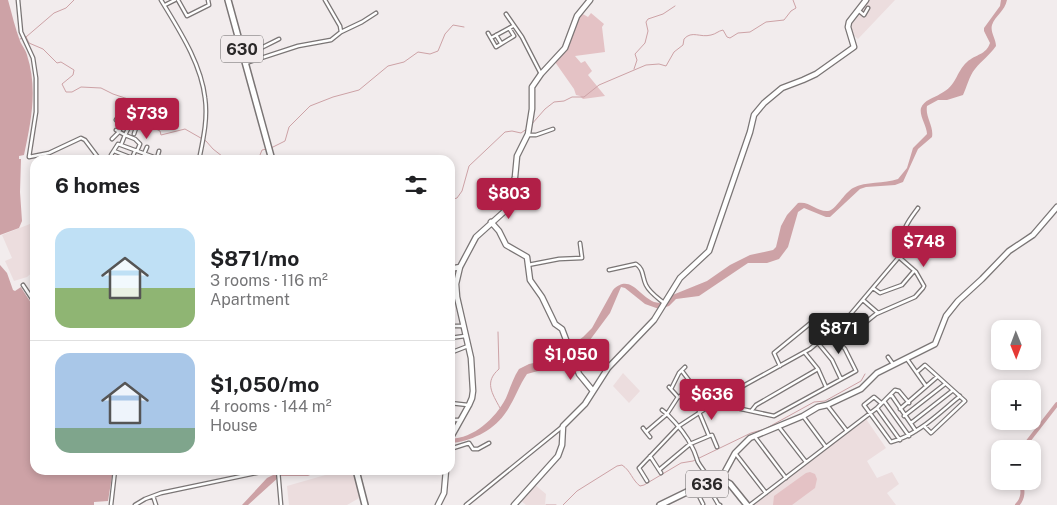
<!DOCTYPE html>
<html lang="en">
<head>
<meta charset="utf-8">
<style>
	body { margin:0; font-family:"Public Sans",sans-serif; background:#f2f2f2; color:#202124; height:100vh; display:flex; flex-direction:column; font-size:19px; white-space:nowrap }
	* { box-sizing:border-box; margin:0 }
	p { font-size:16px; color:#757577 }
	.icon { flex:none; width:28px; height:28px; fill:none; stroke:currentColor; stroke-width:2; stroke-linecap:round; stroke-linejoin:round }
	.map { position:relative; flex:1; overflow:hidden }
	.side { position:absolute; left:30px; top:155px; width:425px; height:320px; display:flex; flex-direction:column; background:#fff; border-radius:15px; box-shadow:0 2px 8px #0003 }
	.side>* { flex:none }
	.needle { width:32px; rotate:179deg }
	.tools { position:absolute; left:991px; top:320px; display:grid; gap:10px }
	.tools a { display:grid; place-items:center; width:50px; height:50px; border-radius:10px; background:#fff; box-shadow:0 2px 8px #0003; font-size:25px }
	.price { position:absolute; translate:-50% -42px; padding:0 11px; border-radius:5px; background:#b11f47; color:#fff; font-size:16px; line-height:32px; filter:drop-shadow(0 1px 2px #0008) }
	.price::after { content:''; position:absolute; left:50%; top:30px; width:15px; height:11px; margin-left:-8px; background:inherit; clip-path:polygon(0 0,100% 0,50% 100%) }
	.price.current { background:#222; color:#fff }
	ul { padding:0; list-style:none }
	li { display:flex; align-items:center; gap:15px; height:125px; padding:0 25px }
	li+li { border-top:1px solid #e0e0e0 }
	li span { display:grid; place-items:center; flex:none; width:140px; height:100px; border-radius:15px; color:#555 }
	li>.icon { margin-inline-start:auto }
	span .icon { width:60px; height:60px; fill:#fffc; stroke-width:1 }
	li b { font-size:21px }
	h2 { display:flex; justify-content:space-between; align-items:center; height:60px; padding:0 25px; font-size:21px }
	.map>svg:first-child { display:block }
	.built { fill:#ecddde }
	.green { fill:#e4c2c5 }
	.forest { fill:#cda2a6 }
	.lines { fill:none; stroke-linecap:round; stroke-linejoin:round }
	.stream { stroke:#cda2a6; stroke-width:1 }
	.river { stroke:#cda2a6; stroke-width:4 }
	.street-casing { stroke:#7a7575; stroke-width:5 }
	.secondary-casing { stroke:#7a7575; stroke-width:7 }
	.primary-casing { stroke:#7a7575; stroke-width:8 }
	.street { stroke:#fff; stroke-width:2.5 }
	.secondary { stroke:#fff; stroke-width:4.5 }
	.primary { stroke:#fff; stroke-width:5 }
	.labels { text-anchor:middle; stroke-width:4.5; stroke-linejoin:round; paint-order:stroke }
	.shield { fill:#f2eced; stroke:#676464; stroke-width:1 }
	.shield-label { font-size:16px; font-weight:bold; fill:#2b2929 }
</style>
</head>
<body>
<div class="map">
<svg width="1057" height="505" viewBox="0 0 1057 505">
	<rect width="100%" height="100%" fill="#f2eced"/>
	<path class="built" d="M868,0H895L858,39L852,34L849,27L850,21Z
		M35,222V270L27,277L14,281L5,261L12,258L2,235Z
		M623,373L640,391L629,403L613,386Z
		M866,419L886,448L867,461L877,478L892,472L899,484L887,493L896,505H752Z
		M343,470H354L361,497L347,505H289L287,486Z
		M534,484L546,494L545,505H526L520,500Z"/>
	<path class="green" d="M581,13L588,17L591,13L604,24L602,27L605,52L575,56L581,63L585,61L592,71L588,75L605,96L583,99L580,96L576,95L574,89L555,62L566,49Z
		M810,472L815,474L817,479L815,488L792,505H773L774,496L806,473Z"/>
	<path class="forest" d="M0,0H8C12,14 15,28 20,41C22,46 26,50 27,55C38,89 31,122 24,155L19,156V159H21L20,192L22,221L19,228L0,235Z
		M1001,0H1007C1005,11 995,16 992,25C990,32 996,39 996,46C989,56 982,60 975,69C969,76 967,87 963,95L947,100H938L927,106C925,117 934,126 932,137L918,149L903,182L895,185L866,187L860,189L830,217H826L804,208L798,212L788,247L779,259L767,263H748L699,296L676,299L669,306L659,309L645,304L625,288L621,287L610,313L587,344L570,358L549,368L527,374C518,387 514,402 504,415C492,431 470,442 450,443V439C474,438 495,419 506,398C510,389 513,378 519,369L529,364L553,359L583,337L592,328L613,290C630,273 639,296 654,302C657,303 662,303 666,303L670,296L707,281L730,265L750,255L773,250L776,247L781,226L787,215L798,203C810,201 817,212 828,211C836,210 844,193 853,188C866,181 884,184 898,179L907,168L913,148L927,134C927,126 919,116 921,108C924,100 934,98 940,94C958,85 955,73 967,62C976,54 986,55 990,43L984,31V28L1000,6Z
		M0,265L7,273L13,290L15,291L21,287L22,289L35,309V470H113L108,501L94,502V505H0Z
		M283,470H321L308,476H280L248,505H242L267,478Z"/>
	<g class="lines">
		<path class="stream" d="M26,37L29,43L43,49L57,63L61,62L74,70L73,75L62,84L66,92H72L81,87L101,88L113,94L128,99L134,108C141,109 146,105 154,107L157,113L154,128L160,131L161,135L185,129L206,141L213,149L227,160
			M20,39L26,37L54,13L66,8L74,0
			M634,69L637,60L635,54L645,43L648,31L646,22L648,19L663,14L675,6
			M531,125L545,109L554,102L564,101L572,97H584L599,85L646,65L659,64L666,66L674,52L683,45L684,39C692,30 700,38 711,35C716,34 718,31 723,30L727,37L730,38L738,33L750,32L766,22L784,20L791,11L796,8L793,0
			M271,148L285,141L289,127L310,106L333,97L359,90L388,66L404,62L418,52L430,54L438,51L445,34L453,25L464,27
			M258,160L262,150L267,149
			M450,200L457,198L462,191L469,166L505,132L512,131L521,133L528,128
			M29,292L35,288
			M498,332L499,369C484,382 492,393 500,408
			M546,505H556
			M563,505L577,491L617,466L622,465C631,471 632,480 640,486L644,485L681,463L693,461L751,433L765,429L814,402L825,401L861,381L865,374"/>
		<path class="river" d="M1022,449L1057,404
			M1017,505C1024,498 1023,490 1021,481"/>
		<g class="street-casing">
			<path id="street" d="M18,0L21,32L33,58L36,78V112L29,157L49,153L81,138L85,140L100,160
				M161,0C179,30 201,63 205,98C208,119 203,140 199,160
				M178,0L187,16L209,5L208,0
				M325,0L340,26L341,32
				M165,5L175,0
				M858,10L864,15L868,8
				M506,14L522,37L541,74
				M488,33L496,47L514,36L509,28
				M496,35L501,43
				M491,38L513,26
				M245,56L279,39
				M246,63L298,46L331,40L341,32L362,22L376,13
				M121,126L116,120L118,117L123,120
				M128,129L125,135L135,139L140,144L137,151
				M116,130L125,135L121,145
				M528,135H536L553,129
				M112,139L119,132L123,120L136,128L134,134
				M114,151L132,158L135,151
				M144,154L147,147
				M157,158L159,151
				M112,160L111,155L118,144L162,160
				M528,265L559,259L582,258L580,243
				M609,270L636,264C644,269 642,277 646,285C650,293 658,298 664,303
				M23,285L35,303
				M873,288L880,293L902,285L914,271
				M863,300L878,313
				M450,326H464
				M450,338L465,336
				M818,343L832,360L841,379
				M840,343L876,314L915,297L923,288L924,286L916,272L900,258
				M450,353L468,346
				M805,353L818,369L826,387
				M888,357L893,364
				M907,359L926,386
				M917,372L925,365L965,401L931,433L924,426
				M671,389L679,373L685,367
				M725,396L732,407L774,416L856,371L845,349L818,317L774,353L780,366
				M889,396H892L916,431
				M679,397L691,388V383L682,371
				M884,401L909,436
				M450,403L468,405
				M881,403L874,397L864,405L891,442C918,435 939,413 960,396
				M827,405L847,431
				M877,408L900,440
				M900,409L937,377
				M662,410L667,414L678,397L669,387
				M752,410L756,405L818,369
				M699,412L709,436L712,435L717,447
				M803,416L826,447
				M904,416L945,384
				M450,420H460
				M911,423L952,391
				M779,427L806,462
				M643,428L646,432L667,414C677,424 686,434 692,447C695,452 696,457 698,462C702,469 707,474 711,482
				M646,432L650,437
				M755,437L786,478
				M450,449L469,443L473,449H478L489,443
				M735,453L766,493
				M650,456L661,473
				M278,470L281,505
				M659,470L690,444L709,436
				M703,470C702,481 713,494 718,504L720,505
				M647,481L639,468L679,426L725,396L810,349L849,316L910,244C910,244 904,240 904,239C900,230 914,214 918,208
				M695,488L703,504
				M153,496L156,505
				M111,505L115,470
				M135,505L145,499L161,493L270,470
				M466,505L562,427
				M750,505L877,408L895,390L899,391L909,403"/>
		</g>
		<g class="secondary-casing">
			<path id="secondary" d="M491,222L499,231L506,245L527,257L530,280L542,297L555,324L562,329L579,374L593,391
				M450,269L460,267
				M450,439L469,405L472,398L473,391L471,358L457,297L456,284L460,267L476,237L506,210L515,177L517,156L528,134L532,109V87L541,74L565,48L577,16L590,0
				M721,479L735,453L750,438L803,416L818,407L827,405L861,389L877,373L935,344L946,316L958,301L982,279L1009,251L1033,235L1057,207
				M438,505L444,493L446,470
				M514,505L558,456L562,445L563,426L585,404L608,368L654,320L680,278L709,251L750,132L754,115L764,103L782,88L803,80L816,74L854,47L848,27L849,22L866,0"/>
		</g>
		<g class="primary-casing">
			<path id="primary" d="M228,0L272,160
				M356,470L365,505
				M660,505L695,488L721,479L730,484L747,505"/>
		</g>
		<use href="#street" class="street"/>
		<use href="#secondary" class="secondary"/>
		<use href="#primary" class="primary"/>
	</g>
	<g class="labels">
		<g class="shield">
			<rect x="221" y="35.5" width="42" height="27" rx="4"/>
			<rect x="686" y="470.5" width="42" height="27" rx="4"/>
		</g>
		<g class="shield-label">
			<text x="242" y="55">630</text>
			<text x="707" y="490">636</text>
		</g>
	</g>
</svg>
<div class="tools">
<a><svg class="needle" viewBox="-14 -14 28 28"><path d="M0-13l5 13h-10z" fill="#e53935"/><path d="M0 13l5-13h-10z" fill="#757577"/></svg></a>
<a>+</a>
<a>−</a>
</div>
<b class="price" style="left:147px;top:140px">$739</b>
<b class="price" style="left:509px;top:220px">$803</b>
<b class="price" style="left:924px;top:268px">$748</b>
<b class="price current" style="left:839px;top:355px">$871</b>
<b class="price" style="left:571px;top:381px">$1,050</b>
<b class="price" style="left:712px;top:421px">$636</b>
<section class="side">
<h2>6 homes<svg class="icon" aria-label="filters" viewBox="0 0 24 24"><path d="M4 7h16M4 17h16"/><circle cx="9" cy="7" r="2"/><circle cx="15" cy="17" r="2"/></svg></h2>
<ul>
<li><span style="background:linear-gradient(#bfe0f5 60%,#8fb573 0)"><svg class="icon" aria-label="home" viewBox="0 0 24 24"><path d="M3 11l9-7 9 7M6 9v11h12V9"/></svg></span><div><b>$871/mo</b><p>3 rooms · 116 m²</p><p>Apartment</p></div></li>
<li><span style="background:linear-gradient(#a9c7e8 75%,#7fa58c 0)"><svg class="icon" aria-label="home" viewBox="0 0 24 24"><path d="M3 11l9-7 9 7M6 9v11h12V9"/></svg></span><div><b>$1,050/mo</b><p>4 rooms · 144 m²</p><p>House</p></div></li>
</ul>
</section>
</div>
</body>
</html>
